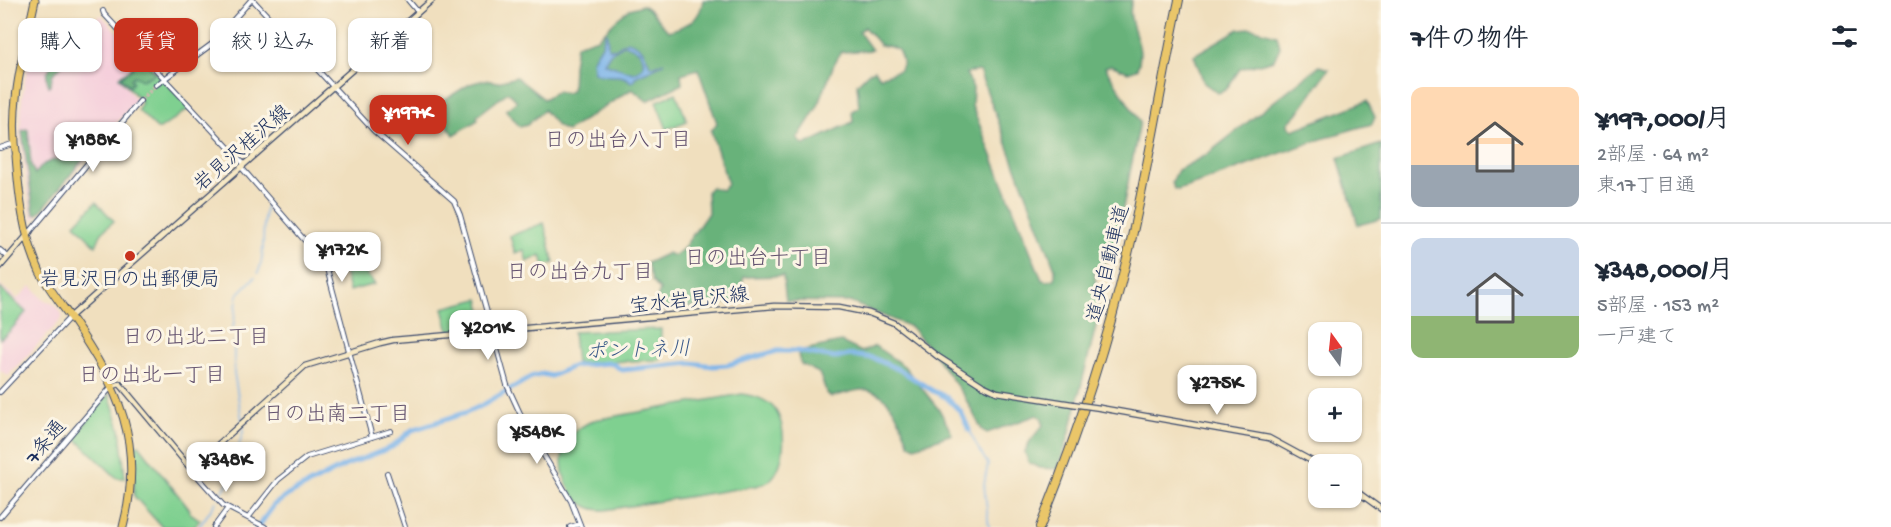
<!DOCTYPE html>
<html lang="ja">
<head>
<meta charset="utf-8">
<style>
	body { margin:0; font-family:"Gochi Hand","Klee One",sans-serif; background:#f6f6f7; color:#1f2937; height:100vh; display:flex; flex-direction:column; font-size:22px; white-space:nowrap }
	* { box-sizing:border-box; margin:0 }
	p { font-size:20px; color:#747a83 }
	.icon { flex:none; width:33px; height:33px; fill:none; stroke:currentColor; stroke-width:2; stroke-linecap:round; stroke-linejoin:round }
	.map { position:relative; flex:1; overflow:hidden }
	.panel { display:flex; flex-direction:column; background:#fff; width:510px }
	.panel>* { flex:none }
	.guide { position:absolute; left:18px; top:18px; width:570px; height:54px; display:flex; gap:12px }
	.needle { width:39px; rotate:345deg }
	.fabs { position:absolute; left:1308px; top:322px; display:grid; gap:12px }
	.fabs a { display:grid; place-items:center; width:54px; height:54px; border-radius:12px; background:#fff; box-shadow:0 2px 4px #0004; font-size:30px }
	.price { position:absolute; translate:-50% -51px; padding:0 14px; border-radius:12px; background:#fff; color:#222; font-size:20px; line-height:39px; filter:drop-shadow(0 2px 3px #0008) }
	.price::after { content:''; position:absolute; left:50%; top:36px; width:18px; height:14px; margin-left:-9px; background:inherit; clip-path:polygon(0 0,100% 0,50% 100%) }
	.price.selected { background:#c8321e; color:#fff }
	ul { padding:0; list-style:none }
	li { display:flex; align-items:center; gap:18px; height:150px; padding:0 30px }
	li+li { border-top:2px solid #e0e1e3 }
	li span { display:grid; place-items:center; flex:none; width:168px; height:120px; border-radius:12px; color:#555 }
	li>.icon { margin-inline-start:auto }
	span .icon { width:72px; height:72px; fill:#fffc; stroke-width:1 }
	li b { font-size:26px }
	h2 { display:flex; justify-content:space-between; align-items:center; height:72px; padding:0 30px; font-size:26px }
	.pill { padding:0 21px; border-radius:12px; background:#fff; box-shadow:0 2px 4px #0004; font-size:21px; line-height:54px }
	.pill.selected { background:#c8321e; color:#fff }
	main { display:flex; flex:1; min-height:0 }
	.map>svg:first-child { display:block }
	.built { fill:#f5cfdb }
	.green { fill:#7fd090; stroke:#4d8077; stroke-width:1.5 }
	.forest { fill:#67b27a; stroke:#41706c; stroke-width:1.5; fill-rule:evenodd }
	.water { fill:#79b3ea; stroke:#4a71a4; stroke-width:1.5; fill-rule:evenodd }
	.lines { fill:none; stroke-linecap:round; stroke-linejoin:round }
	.stream { stroke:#79b3ea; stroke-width:1.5 }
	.river { stroke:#79b3ea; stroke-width:5 }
	.tertiary-tunnel { stroke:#c5bcab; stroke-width:4; stroke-dasharray:4 2; stroke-linecap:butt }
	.tertiary-casing { stroke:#3b496c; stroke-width:6 }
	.secondary-casing { stroke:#3b496c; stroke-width:7 }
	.trunk-casing { stroke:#3b496c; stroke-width:9 }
	.motorway-casing { stroke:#3b496c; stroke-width:10 }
	.tertiary { stroke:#fff; stroke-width:4 }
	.secondary { stroke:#f7e8c3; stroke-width:4.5 }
	.trunk { stroke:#eac669; stroke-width:7 }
	.motorway { stroke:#eac669; stroke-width:8 }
	.secondary-bridge-casing { stroke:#3b496c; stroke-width:7; stroke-linecap:butt }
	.secondary-bridge { stroke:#f7e8c3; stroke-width:4.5 }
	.poi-dot { fill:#c8321e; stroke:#fcf5e5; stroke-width:2 }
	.labels { text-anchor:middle; stroke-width:6; stroke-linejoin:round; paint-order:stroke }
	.street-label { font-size:20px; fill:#1b2f5e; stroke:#fcf5e5 }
	.poi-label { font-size:20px; fill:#1b2f5e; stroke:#fcf5e5 }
	.neighbourhood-label { font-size:21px; fill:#604f6c; stroke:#fcf5e5 }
	.water-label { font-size:21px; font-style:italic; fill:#375788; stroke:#fcf5e5 }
</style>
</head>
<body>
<main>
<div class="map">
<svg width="1381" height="527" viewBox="0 0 1381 527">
	<rect width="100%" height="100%" fill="#fcf5e5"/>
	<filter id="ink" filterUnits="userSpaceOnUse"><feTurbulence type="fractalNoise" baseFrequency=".0167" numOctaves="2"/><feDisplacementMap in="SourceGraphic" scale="12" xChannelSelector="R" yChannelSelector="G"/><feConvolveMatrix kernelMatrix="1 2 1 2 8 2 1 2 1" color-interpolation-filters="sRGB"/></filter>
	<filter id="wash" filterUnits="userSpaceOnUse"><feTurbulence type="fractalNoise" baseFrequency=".008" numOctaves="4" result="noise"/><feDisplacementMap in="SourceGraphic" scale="24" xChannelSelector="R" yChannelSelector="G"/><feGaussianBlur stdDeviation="1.35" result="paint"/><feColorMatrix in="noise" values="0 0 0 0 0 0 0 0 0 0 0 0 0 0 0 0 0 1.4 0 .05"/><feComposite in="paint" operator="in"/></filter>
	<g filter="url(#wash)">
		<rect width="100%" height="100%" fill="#f0dfbe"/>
		<path class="built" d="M101,15L138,53L131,66L119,77L136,100L34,220L32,219L20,134L22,97L27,68L40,61Z
			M0,285L17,299L31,286L44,300L56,305L62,314V319L8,376L0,370Z"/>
		<path class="green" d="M139,54L190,108L160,129H157L138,110L142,102L119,77L132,67Z
			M676,93L687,121L667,129L656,102Z
			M96,202L114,221L102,232L96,246L75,224Z
			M544,223L554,263L544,266L541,255L527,262L524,250L515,253L510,236Z
			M359,266L375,284L349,291L344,271Z
			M0,288L26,312L10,331L0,339Z
			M479,299L487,329L451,332L448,328L443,308Z
			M661,329L660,360L576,363L573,332Z
			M109,394L120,429L125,478H117L74,437Z
			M742,394C754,396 764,398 773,407C788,424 787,466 769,481C765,484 759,485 755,486L605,510C601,510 596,510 591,508C566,499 554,462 568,440C574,430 584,425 594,420Z
			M139,445L190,510L189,512L200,520L194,527H162L134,496V446Z"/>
		<path class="forest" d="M703,0H1132C1124,25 1148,43 1137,69L1128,72L1111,65L1105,67L1140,122L1114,253L1094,272L1098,293V318L1068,439L1058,469L1039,468L1029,463L1025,453C1027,441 1036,435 1043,425L1042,418L1037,415L987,433L982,430L964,396L934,354L911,327L850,302L786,301L783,276L744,277L738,297L733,302L718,303L663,311L657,299L660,290L652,281L647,263L668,253L674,256L683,249L708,213L707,191L711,187L722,190L728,184L711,131L717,123L698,69L681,74L682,84L647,101L632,89L567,131L558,127L544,110L527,125L520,127L506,110L517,101L508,92L477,116L478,120L454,135L434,106L470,84L484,80L498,82L516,77L544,99L557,91L567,93L572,90L573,66L576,45L598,38L616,20L630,9L642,5C653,9 658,23 669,31C688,25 700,21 703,0ZM864,27L880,45L891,47L898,50L903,62L900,70L880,77L875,70L868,73L857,84L859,107L852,111L853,122L804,145L797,139L818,106L834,64L841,52L872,50L859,32ZM979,71L1055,269V279L1047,281L1042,280L972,106L973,88L966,73Z
			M1251,28L1277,35L1280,47L1274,60L1240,69L1226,90L1218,93L1204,83L1194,55L1239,29Z
			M67,44L70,45L72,55L52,75L51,84L49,86C44,74 48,71 54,62C57,58 57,52 60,48Z
			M138,56H142L155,74L142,80L134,76L131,79L133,81L130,86L122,79V76L133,68Z
			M1319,66L1329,69L1297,114L1288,123V126L1293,130L1367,101L1375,117L1372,124C1306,141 1243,169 1178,190L1174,189L1172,182L1178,170L1206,155Z
			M26,129L28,130L31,165L35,174L44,164L56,159L62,161L78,156L96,138H100L47,204L38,214H34L22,131Z
			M1381,144V219L1358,225L1338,158Z
			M841,342L862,352L875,346L904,366L940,411L952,434L915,447L909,444C901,424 893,395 868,390C858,388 841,395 831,397L827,393L819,373L801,364L798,355L804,350Z"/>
		<path class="water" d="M606,32H607L608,48L615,49L627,41C643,46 645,53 650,66H655L664,62C658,68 644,72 635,77L634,81L631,82C622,71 606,80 594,72L592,61L602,45ZM625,44C637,49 645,52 643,66C640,69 639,72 634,73C632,73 606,64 604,63L610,53Z"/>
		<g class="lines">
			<path class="stream" d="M258,273C267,253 260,216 268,202
				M233,328L238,294L255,277
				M234,341V373L242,420
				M969,430L979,450L988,464L984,485L989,527
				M241,458C235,440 245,439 243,425
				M219,497L242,461
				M199,527L216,502"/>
			<path class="river" d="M258,527L274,505L288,495L344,466L392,447L412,430L468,412L483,405L531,377L542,374L551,376L574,366L608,363L613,364L622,370L691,363L713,366L727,365L777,351H798L835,358L850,355L873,358L900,370L933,391L946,397L961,412L969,430"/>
		</g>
	</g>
	<g filter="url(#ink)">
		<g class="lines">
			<path class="tertiary-tunnel" d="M140,101L156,85"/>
			<g class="tertiary-casing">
				<path id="tertiary" d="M253,0L374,131L454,201L460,215L507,385L524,422L571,501L581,527
					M408,0L418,12
					M103,11L104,14L244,164
					M156,85L212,44L251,0
					M0,148L15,143
					M241,167L326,265L372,437
					M30,232L140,101
					M0,250L8,257
					M0,392L70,317
					M191,469L223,505L265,527
					M387,473L405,527
					M0,517L112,386
					M248,518L278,480L307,457L391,431
					M214,527L228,508
					M570,527L580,524"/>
			</g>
			<g class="secondary-casing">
				<path id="secondary" d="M0,267L30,232
					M70,317L432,0
					M113,386L120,384L191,469L305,366L380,343L393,340L774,306L839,307L869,313L894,323L937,356L982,385L997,392L1072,404
					M1100,408L1269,438L1319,465
					M1352,488L1381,509"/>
			</g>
			<g class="trunk-casing">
				<path id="trunk" d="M16,156C19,196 23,235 40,272C49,289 62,305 73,321C119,389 145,443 123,527
					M17,159C8,105 24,53 35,0"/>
			</g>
			<g class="motorway-casing">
				<path id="motorway" d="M1040,527C1076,438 1106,348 1128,254C1148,170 1161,85 1179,0"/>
			</g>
			<use href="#tertiary" class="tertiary"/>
			<use href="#secondary" class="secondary"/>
			<use href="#trunk" class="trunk"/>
			<use href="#motorway" class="motorway"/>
			<g class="secondary-bridge-casing">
				<path id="secondary-bridge" d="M1072,404L1100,408"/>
			</g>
			<use href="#secondary-bridge" class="secondary-bridge"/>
		</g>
	</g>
	<circle class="poi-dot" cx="130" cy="256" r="6"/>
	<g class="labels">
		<g class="street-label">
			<text transform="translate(241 147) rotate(-41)" y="7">岩見沢桂沢線</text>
			<text transform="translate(1107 263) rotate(-76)" y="7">道央自動車道</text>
			<text transform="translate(689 299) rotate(-6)" y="7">宝水岩見沢線</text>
			<text transform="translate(45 441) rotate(-50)" y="7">7条通</text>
		</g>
		<g class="poi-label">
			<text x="130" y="285">岩見沢日の出郵便局</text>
		</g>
		<g class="neighbourhood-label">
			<text x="618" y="146">日の出台八丁目</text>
			<text x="758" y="264">日の出台十丁目</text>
			<text x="580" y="278">日の出台九丁目</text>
			<text x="196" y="343">日の出北二丁目</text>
			<text x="152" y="381">日の出北一丁目</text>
			<text x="337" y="420">日の出南二丁目</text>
		</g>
		<g class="water-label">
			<text transform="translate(638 349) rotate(-2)" y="7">ポントネ川</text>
		</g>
	</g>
</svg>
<div class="fabs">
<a><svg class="needle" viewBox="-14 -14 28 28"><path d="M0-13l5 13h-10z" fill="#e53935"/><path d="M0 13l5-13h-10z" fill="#747a83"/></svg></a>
<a>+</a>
<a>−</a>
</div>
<b class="price selected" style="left:408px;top:146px">¥197K</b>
<b class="price" style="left:93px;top:173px">¥188K</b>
<b class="price" style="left:342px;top:283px">¥172K</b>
<b class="price" style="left:488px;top:361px">¥201K</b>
<b class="price" style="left:1217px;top:416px">¥275K</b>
<b class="price" style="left:537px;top:465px">¥548K</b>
<b class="price" style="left:226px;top:493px">¥348K</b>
<div class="guide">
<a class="pill">購入</a>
<a class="pill selected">賃貸</a>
<a class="pill">絞り込み</a>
<a class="pill">新着</a>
</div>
</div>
<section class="panel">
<h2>7件の物件<svg class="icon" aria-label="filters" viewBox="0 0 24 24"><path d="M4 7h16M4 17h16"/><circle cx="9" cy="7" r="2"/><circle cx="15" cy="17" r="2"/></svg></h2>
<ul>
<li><span style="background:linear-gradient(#ffd9b3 65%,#9aa5b1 0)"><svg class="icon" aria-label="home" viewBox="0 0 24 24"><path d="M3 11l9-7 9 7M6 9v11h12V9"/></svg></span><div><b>¥197,000/月</b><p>2部屋 · 64 m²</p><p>東17丁目通</p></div></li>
<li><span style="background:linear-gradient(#c9d6e8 65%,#8fb573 0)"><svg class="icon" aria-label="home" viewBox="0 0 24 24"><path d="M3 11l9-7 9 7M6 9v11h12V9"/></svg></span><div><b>¥348,000/月</b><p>5部屋 · 153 m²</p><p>一戸建て</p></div></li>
</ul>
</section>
</main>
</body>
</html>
